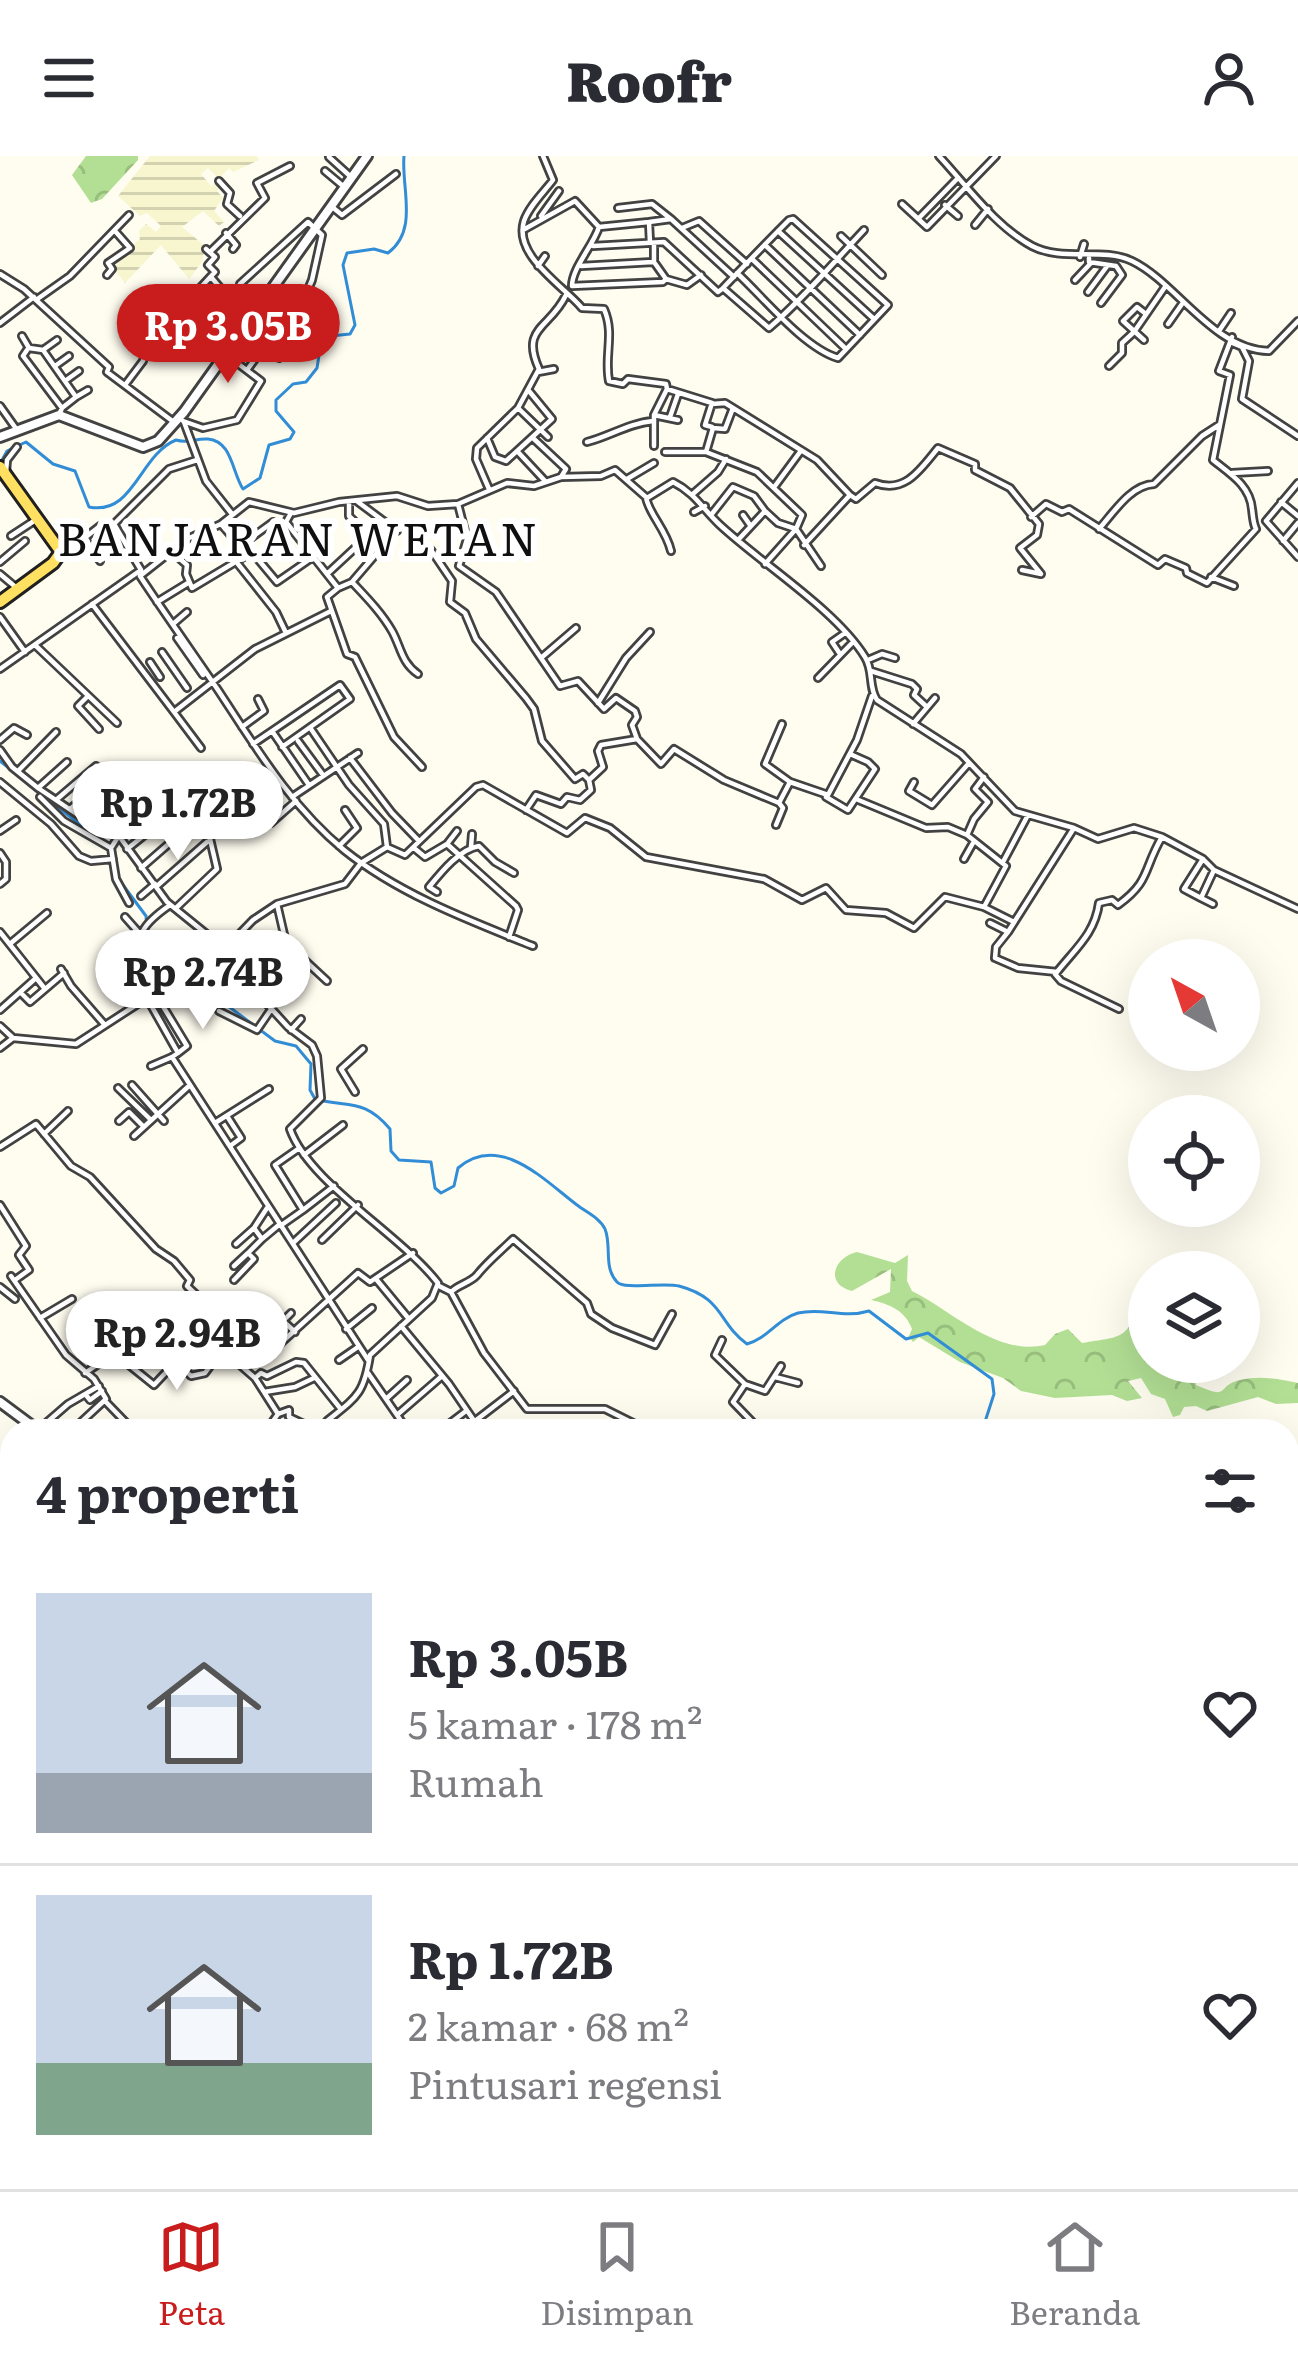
<!DOCTYPE html>
<html lang="id">
<head>
<meta charset="utf-8">
<style>
	body { margin:0; font-family:Literata,serif; background:#f7f7f7; color:#2b2b33; height:100vh; display:flex; flex-direction:column; font-size:45px; white-space:nowrap }
	* { box-sizing:border-box; margin:0 }
	p { font-size:39px; color:#7c7c81 }
	.icon { flex:none; width:66px; height:66px; fill:none; stroke:currentColor; stroke-width:2; stroke-linecap:round; stroke-linejoin:round }
	.map { position:relative; flex:1; overflow:hidden }
	.drawer { position:absolute; left:0px; top:1263px; width:1299px; height:771px; display:flex; flex-direction:column; background:#fff; border-radius:36px 36px 0 0; box-shadow:0 12px 48px #0002 }
	.drawer>* { flex:none }
	.needle { width:78px; rotate:320deg }
	.tools { position:absolute; left:1128px; top:783px; display:grid; gap:24px }
	.tools a { display:grid; place-items:center; width:132px; height:132px; border-radius:50%; background:#fff; box-shadow:0 12px 48px #0002; font-size:60px }
	.price { position:absolute; translate:-50% -102px; padding:0 27px; border-radius:42px; background:#fff; color:#222; font-size:39px; line-height:78px; filter:drop-shadow(0 3px 6px #0008) }
	.price::after { content:''; position:absolute; left:50%; top:72px; width:36px; height:27px; margin-left:-18px; background:inherit; clip-path:polygon(0 0,100% 0,50% 100%) }
	.price.selected { background:#c91c1c; color:#fff }
	ul { padding:0; list-style:none }
	li { display:flex; align-items:center; gap:36px; height:300px; padding:0 36px }
	li+li { border-top:3px solid #e1e1e2 }
	li span { display:grid; place-items:center; flex:none; width:336px; height:240px; border-radius:0px; color:#555 }
	li>.icon { margin-inline-start:auto }
	span .icon { width:144px; height:144px; fill:#fffc; stroke-width:1 }
	li b { font-size:51px }
	h2 { display:flex; justify-content:space-between; align-items:center; height:144px; padding:0 36px; font-size:51px }
	header { display:flex; justify-content:space-between; align-items:center; height:156px; padding:0 36px; background:#fff; font-size:54px; font-weight:800 }
	.tab-bar { display:flex; justify-content:space-around; align-items:center; height:168px; border-top:3px solid #e1e1e2; background:#fff; font-size:33px; color:#7c7c81 }
	.tab-bar a { display:grid; justify-items:center; gap:6px }
	.tab-bar .selected { color:#c91c1c }
	.map>svg:first-child { display:block }
	.farmland { fill:url(#farmland-rules) }
	.forest { fill:url(#forest-crowns) }
	.lines { fill:none; stroke-linecap:round; stroke-linejoin:round }
	.stream { stroke:#328dd7; stroke-width:3 }
	.minor-casing { stroke:#424242; stroke-width:10 }
	.tertiary-casing { stroke:#424242; stroke-width:14 }
	.primary-casing { stroke:#202020; stroke-width:16 }
	.minor { stroke:#fff; stroke-width:4.5 }
	.tertiary { stroke:#fff; stroke-width:8 }
	.primary { stroke:#ffe060; stroke-width:10 }
	.labels { text-anchor:middle; stroke-width:12; stroke-linejoin:round; paint-order:stroke }
	.quarter-label { font-size:45px; letter-spacing:3px; fill:#0f0f0f; stroke:#fff }
</style>
</head>
<body>
<header><svg class="icon" aria-label="menu" viewBox="0 0 24 24"><path d="M4 6h16M4 12h16M4 18h16"/></svg>Roofr<svg class="icon" aria-label="person" viewBox="0 0 24 24"><circle cx="12" cy="8" r="4"/><path d="M4 21q1-7 8-7t8 7"/></svg></header>
<div class="map">
<svg width="1298" height="2033" viewBox="0 0 1298 2033">
	<defs>
		<pattern id="farmland-rules" width="6" height="5" patternUnits="userSpaceOnUse" patternTransform="scale(3)"><rect width="6" height="5" fill="#f7f6ce"/><path d="M0 2.5h6" fill="none" stroke="#d3d2b0"/></pattern>
		<pattern id="forest-crowns" width="20" height="18" patternUnits="userSpaceOnUse" patternTransform="scale(3)"><rect width="20" height="18" fill="#b2df94"/><path d="M2 6a3 3 0 1 1 6 0M12 15a3 3 0 1 1 6 0" fill="none" stroke="#98be7e"/></pattern>
	</defs>
	<rect width="100%" height="100%" fill="#fffdf0"/>
	<path class="farmland" d="M150,0H257L259,4L233,16L229,12L219,23L208,12L201,18L212,31L217,26L220,30L217,35L223,42L214,55L224,66L219,70L203,55L182,71L205,90L202,106L189,123L161,89L125,127L114,113L125,96L140,83L139,75L146,68L156,76L161,70L147,57L140,60L118,40Z"/>
	<path class="forest" d="M86,0H138V4L102,43L91,47L72,19Z
		M857,1096L895,1107L908,1099L907,1125L912,1135C952,1155 996,1200 1045,1189L1055,1178L1068,1173L1082,1187C1123,1180 1122,1185 1143,1149L1131,1141L1149,1125V1206H1184L1195,1219L1196,1229C1232,1245 1215,1230 1240,1224C1260,1219 1279,1223 1298,1227V1247L1276,1248L1258,1241L1207,1255L1196,1250L1184,1251L1180,1259L1173,1261L1165,1243L1151,1238L1141,1222L1128,1225L1142,1242L1127,1245L1112,1239L1055,1242L1021,1235L1003,1222L960,1206L919,1181L913,1186L909,1180L912,1173C905,1154 889,1148 871,1144L890,1136L891,1113L852,1135C824,1128 834,1101 857,1096Z"/>
	<g class="lines">
		<path class="stream" d="M0,308L7,295L26,286L53,308L75,315L89,351C134,360 139,299 176,284C189,288 195,282 208,283C232,285 232,316 243,333L260,322L269,289L290,283L294,276L276,255V244L293,228L306,226L317,212L321,187L331,180L350,178L355,169L343,109L347,97L374,93L388,97C419,74 401,32 404,0
			M0,605L78,667L113,683
			M117,721L146,760L149,800L156,807L179,812L174,826
			M180,833L199,848L221,846L228,850L275,885L296,890L311,908L310,934L315,943C348,952 364,942 390,973L391,995L399,1004L431,1006L435,1032L441,1037L454,1030L458,1012C500,976 545,1025 577,1049C586,1056 600,1062 605,1073C612,1090 603,1111 617,1126C624,1134 664,1126 679,1130C724,1142 718,1167 747,1188C767,1183 777,1163 798,1157C823,1151 842,1163 869,1155L906,1183L928,1177L992,1223L994,1238L982,1275
			M1287,1408L1298,1404"/>
		<g class="minor-casing">
			<path id="minor" d="M543,0L553,24C544,36 529,50 524,65C513,100 565,131 582,152L604,153C615,178 604,199 609,225L623,228L628,223L666,228L667,233
				M939,0C967,30 995,70 1032,90C1063,106 1102,91 1132,105C1176,126 1213,194 1269,195L1298,165
				M329,1L351,21
				M325,15L343,30
				M219,25L230,37L227,48L240,60
				M902,48L927,71L996,0
				M945,49L958,60
				M331,50L342,59L396,18
				M618,52L652,48L671,63
				M541,60L559,35
				M919,62L957,23
				M649,66L671,63L734,121
				M975,69L988,53
				M599,71C593,90 572,112 572,130L663,126L666,123L654,106V87
				M599,71L649,66L650,87
				M682,72L699,65L747,108
				M523,74L575,45L599,71
				M778,75L874,163
				M226,77L236,89L233,93
				M841,80L882,119
				M765,89L860,179
				M593,90L664,86L718,136L722,133
				M206,93L215,101L208,109L215,116L188,145L232,186
				M210,96L265,42L257,27L290,10
				M1080,101L1084,88
				M1089,102V106L1116,110L1122,119L1101,147
				M752,103L846,193
				M538,110L545,100
				M581,110L653,106
				M737,117C764,142 804,192 838,202L888,149L793,63L789,64C767,86 745,109 723,132L769,172C803,143 833,107 864,74
				M0,118L24,133L109,211L107,216L175,267
				M107,119L112,113L108,107L130,92L115,75
				M211,121L223,135
				M666,123L687,129L701,119
				M1075,124L1091,107
				M240,128L308,66L322,79L312,124L279,202
				M1088,136L1108,109
				M36,144L70,120L129,59
				M231,149L248,164
				M249,163L278,184
				M0,167L34,141
				M1168,168L1182,148
				M1219,175L1231,157
				M196,176L190,170L201,159
				M22,180L29,192L43,194L76,241L62,252L59,259
				M1144,184L1123,165L1137,151L1146,158
				M1230,186L1242,191L1249,205L1242,243L1298,280
				M27,194L23,200L62,252
				M43,194L57,184
				M55,210L69,200
				M1109,210L1122,197V187L1134,176L1165,131
				M247,214L263,192
				M538,216L554,213
				M65,225L79,215
				M125,229L143,205L146,192L172,168L188,145
				M76,241L88,234
				M712,248L725,247L817,304L849,338
				M0,250L17,274
				M518,252L548,281
				M733,252L725,273L713,272L706,296L757,316L802,359L796,373L765,408
				M654,259L667,233L712,247L705,269L712,271
				M670,261L678,238
				M183,265L203,272L237,264L261,225L207,184
				M184,266L206,325L232,358
				M487,282L495,301L506,305L552,263L529,235
				M534,283L566,313L561,321
				M587,286C608,281 629,267 653,265
				M654,290V259L678,264
				M518,296L546,326
				M665,296H706
				M6,316L7,304L17,291
				M1232,317L1268,315
				M627,323L654,307
				M1298,327L1266,365L1298,401
				M775,330L800,296
				M489,333L476,303L477,292L518,252L539,213C520,171 550,173 566,139
				M694,337L718,316L726,303
				M646,341C648,357 666,373 671,395
				M358,346L397,375
				M1281,346L1298,360
				M458,348L467,383L459,410L496,436L560,530L578,525L604,553L616,542L635,555L637,561L632,569L637,583
				M694,356L705,350
				M291,357L286,366L338,432L327,441L347,498L355,501L394,581L422,611
				M711,359L733,331L754,340L765,355
				M743,359L750,369
				M1031,361L1046,348L1062,356L1069,353L1158,409L1165,403L1186,412L1187,417L1207,427L1256,373C1253,367 1253,360 1252,353C1250,329 1229,317 1213,304L1230,219L1219,215L1232,181
				M114,368L141,414L140,420C165,458 192,496 218,534C255,590 291,651 344,694C399,738 468,764 533,790
				M221,368L240,390L273,366
				M1099,373C1114,356 1131,329 1154,328L1202,280L1219,269
				M11,380L34,365
				M85,383L100,405
				M739,383L765,355L778,367L796,373L821,410
				M1283,385L1298,367
				M804,389L850,339L856,343L875,327C905,338 920,314 938,292L975,308V314L1010,332L1039,368L1037,379L1020,392L1041,418L1022,414
				M431,394L452,425L450,446L465,457L476,483L526,542L534,553L542,585L575,623L583,618L589,624L603,611L598,595L601,589L637,583L661,608L674,593L724,624L779,647L783,652L776,669
				M172,396L187,409L186,418L192,432L252,396L277,426L313,401
				M64,398L100,370L114,368L169,313L197,304
				M0,406L25,385
				M238,408L276,456L286,477
				M0,418L18,433
				M327,418L369,379L349,360V346
				M140,420L187,383L221,368L249,346L294,357L339,346L397,340L428,350L458,348L507,327L534,330L561,321L601,320L615,314L647,342L673,326C695,337 703,353 720,369C762,408 836,454 865,501C874,515 868,531 877,544L961,598L1015,655L1074,672L1098,683L1134,672L1162,681L1203,703L1214,714L1298,753
				M1211,421L1234,430
				M352,426L382,391L369,379
				M338,432L352,426C366,441 381,456 392,475C401,491 401,506 418,518
				M157,446L188,427
				M92,448L174,556L255,493L331,455
				M0,461L25,496
				M173,468L187,456
				M177,482L203,519
				M35,489L117,567
				M162,496L187,532
				M840,498L832,486L845,477
				M541,502L576,472
				M868,504L882,498L895,502
				M150,506L160,521
				M0,513L138,416
				M871,515L912,528L917,533L914,539L927,551
				M818,522L853,486
				M88,540L78,550L99,573
				M598,547L626,502L650,476
				M174,556L201,592
				M782,568L765,608L790,626
				M913,568L935,542
				M242,571L264,555L258,543
				M311,573L349,629L384,668L387,691
				M272,575L309,629
				M0,584L14,572L27,579
				M298,585L323,619
				M253,588L340,529L350,543L282,591
				M0,594L12,611L38,632L93,669L119,680L167,746L225,793L246,825L288,871L312,889L317,900L321,942L290,973C309,1027 399,1077 438,1127L432,1142L370,1199C364,1238 357,1241 327,1265L326,1275
				M350,602L392,657L419,685
				M18,615L56,576
				M984,621L975,633L988,646L974,663L967,679L1006,710L984,751L1014,766
				M0,626L51,668L79,700L91,705L113,703
				M914,626L909,635L932,649L969,607
				M38,632L67,606
				M40,641L64,665L111,692
				M292,641L358,597
				M826,641L848,654L875,613L868,606L850,598
				M856,643L926,672L948,671L967,679
				M56,644L96,610
				M779,647L790,626L828,639L857,584L872,540
				M70,653L102,627L113,636L132,624
				M526,654L536,639L561,648L567,641L580,644L591,634L589,624
				M271,667L296,645
				M0,675L16,664
				M118,681L111,692L116,723L129,747
				M447,688L457,675
				M339,690L357,672L345,654
				M471,691L472,678
				M414,692L425,701L447,688L516,750L518,754L509,781
				M127,693L187,645L191,646L210,683L217,713L176,752
				M0,697L6,706V723L0,728
				M964,703L973,687
				M1003,706L1028,659
				M141,712L187,672
				M157,730L207,686
				M437,736L429,731C442,715 460,693 479,690L495,706L514,717
				M141,740L155,728
				M1201,742L1184,733L1203,703
				M277,748L286,787L327,825
				M1213,748L1201,742L1214,714
				M125,761L140,778
				M990,767L1008,776L1074,672
				M0,776L45,833
				M1008,776L996,791L995,802L1018,812L1057,816C1076,792 1095,777 1099,747L1112,744L1118,749C1151,725 1143,713 1162,681
				M11,787L47,757
				M225,793L253,764L277,748L345,728L361,707L387,691L405,699L476,631L483,629L567,677L585,662L610,672L646,701L764,723L802,744L826,732L846,754L886,757L914,772L945,741L984,751
				M161,810L151,809C128,781 147,765 170,749
				M61,813L71,830L104,868
				M134,818L147,842
				M1055,818L1061,825L1119,853
				M241,819L259,805
				M20,836L30,846L64,817
				M161,847L187,890L178,897
				M153,850L182,830L176,826L184,812
				M0,854L36,822
				M219,855L257,874L272,852
				M0,870L13,882
				M291,874L301,863
				M0,892L13,882L76,888L147,842L178,897L172,901L368,1204
				M151,910L172,901
				M132,929L164,965
				M118,932L150,963
				M355,936L341,913L363,893
				M227,960L241,982L230,990
				M119,965L129,956L143,970
				M215,967L269,933
				M44,978L68,955
				M134,980L190,929
				M0,991L36,968L71,1010L90,1021L156,1093L174,1105L190,1124L187,1130L226,1167L244,1200L239,1208L255,1222L278,1258L266,1275
				M298,993L275,1009L303,1054L334,1030
				M304,999L343,969
				M0,1049L26,1090L19,1099L29,1114L15,1124
				M283,1068L303,1054
				M254,1072L267,1052
				M322,1084L358,1049
				M293,1087L336,1047
				M236,1088L254,1072L262,1083L280,1068
				M234,1110L248,1097
				M11,1120L66,1199L94,1223L106,1243L78,1269L70,1268L60,1275
				M376,1123L409,1163
				M234,1124L254,1103L248,1097L262,1083
				M439,1130L451,1136L484,1197L527,1253H605L649,1275
				M0,1131L15,1143
				M451,1136C459,1128 470,1127 477,1119C488,1105 500,1096 513,1083L587,1147L591,1158L612,1172L655,1189L672,1158
				M291,1157L283,1165L295,1176
				M40,1162L72,1143
				M401,1170L449,1228L481,1275
				M346,1173L372,1152
				M722,1184L715,1199L745,1228L733,1246L761,1275
				M272,1195L358,1117L370,1126L413,1097
				M113,1196L154,1229L169,1213L176,1217L183,1212L191,1220L205,1217L233,1179
				M339,1204L358,1191
				M85,1217L107,1202L139,1166
				M368,1217L408,1275
				M775,1221L798,1227
				M255,1222L261,1217L267,1220L296,1206L304,1207L340,1252
				M745,1228L765,1235L781,1210
				M264,1236L295,1231L314,1222
				M86,1239L90,1244L102,1235
				M386,1243L407,1224
				M105,1245L134,1275
				M278,1258L289,1254V1261L319,1275
				M397,1259L442,1220
				M449,1268L466,1255
				M38,1274L68,1248L99,1230
				M462,1275L514,1235
				M1287,1349H1298
				M0,1353L12,1342
				M0,1383L12,1371
				M0,1407L12,1398
				M0,1422L12,1423
				M10,1453L12,1450
				M1287,1547L1298,1553
				M0,1563L12,1541
				M6,1585L12,1573
				M0,1631L12,1640
				M1287,1648L1298,1644
				M0,1815L12,1830
				M1287,1832L1298,1837
				M1287,1902L1298,1908
				M288,2022L296,2033
				M352,2022L362,2033
				M422,2022L439,2033
				M639,2022L645,2033
				M671,2022L675,2033
				M988,2022L993,2032L1002,2033
				M1281,2022L1298,2033
				M327,2026L332,2022
				M377,2033L390,2022
				M498,2033L513,2022
				M516,2033H522
				M568,2033L577,2029L581,2033
				M608,2033L628,2022
				M830,2033L838,2022"/>
		</g>
		<g class="tertiary-casing">
			<path id="tertiary" d="M0,281L59,259L143,291L158,285L184,256L367,0
				M0,1246L39,1275
				M915,2022L916,2033"/>
		</g>
		<g class="primary-casing">
			<path id="primary" d="M0,311L61,396L53,407L0,446"/>
		</g>
		<use href="#minor" class="minor"/>
		<use href="#tertiary" class="tertiary"/>
		<use href="#primary" class="primary"/>
	</g>
	<g class="labels">
		<g class="quarter-label">
			<text x="299" y="400">BANJARAN WETAN</text>
		</g>
	</g>
</svg>
<div class="tools">
<a><svg class="needle" viewBox="-14 -14 28 28"><path d="M0-13l5 13h-10z" fill="#e53935"/><path d="M0 13l5-13h-10z" fill="#7c7c81"/></svg></a>
<a><svg class="icon" aria-label="locate" viewBox="0 0 24 24"><circle cx="12" cy="12" r="6"/><path d="M12 2v4M12 18v4M2 12h4M18 12h4"/></svg></a>
<a><svg class="icon" aria-label="layers" viewBox="0 0 24 24"><path d="M12 4l9 5-9 5-9-5zM3 14l9 5 9-5"/></svg></a>
</div>
<b class="price selected" style="left:228px;top:230px">Rp 3.05B</b>
<b class="price" style="left:178px;top:707px">Rp 1.72B</b>
<b class="price" style="left:203px;top:876px">Rp 2.74B</b>
<b class="price" style="left:177px;top:1237px">Rp 2.94B</b>
<section class="drawer">
<h2>4 properti<svg class="icon" aria-label="filters" viewBox="0 0 24 24"><path d="M4 7h16M4 17h16"/><circle cx="9" cy="7" r="2"/><circle cx="15" cy="17" r="2"/></svg></h2>
<ul>
<li><span style="background:linear-gradient(#c9d6e8 75%,#9aa5b1 0)"><svg class="icon" aria-label="home" viewBox="0 0 24 24"><path d="M3 11l9-7 9 7M6 9v11h12V9"/></svg></span><div><b>Rp 3.05B</b><p>5 kamar · 178 m²</p><p>Rumah</p></div><svg class="icon" aria-label="heart" viewBox="0 0 24 24"><path d="M12 20l-8-8c-3-5 5-10 8-4 3-6 11-1 8 4z"/></svg></li>
<li><span style="background:linear-gradient(#c9d6e8 70%,#7fa58c 0)"><svg class="icon" aria-label="home" viewBox="0 0 24 24"><path d="M3 11l9-7 9 7M6 9v11h12V9"/></svg></span><div><b>Rp 1.72B</b><p>2 kamar · 68 m²</p><p>Pintusari regensi</p></div><svg class="icon" aria-label="heart" viewBox="0 0 24 24"><path d="M12 20l-8-8c-3-5 5-10 8-4 3-6 11-1 8 4z"/></svg></li>
</ul>
</section>
</div>
<nav class="tab-bar">
<a class="selected"><svg class="icon" aria-label="map" viewBox="0 0 24 24"><path d="M3 6l6-2 6 2 6-2v14l-6 2-6-2-6 2zM9 4v14M15 6v14"/></svg>Peta</a>
<a><svg class="icon" aria-label="saved" viewBox="0 0 24 24"><path d="M7 4h10v16l-5-4-5 4z"/></svg>Disimpan</a>
<a><svg class="icon" aria-label="home" viewBox="0 0 24 24"><path d="M3 11l9-7 9 7M6 9v11h12V9"/></svg>Beranda</a>
</nav>
</body>
</html>
